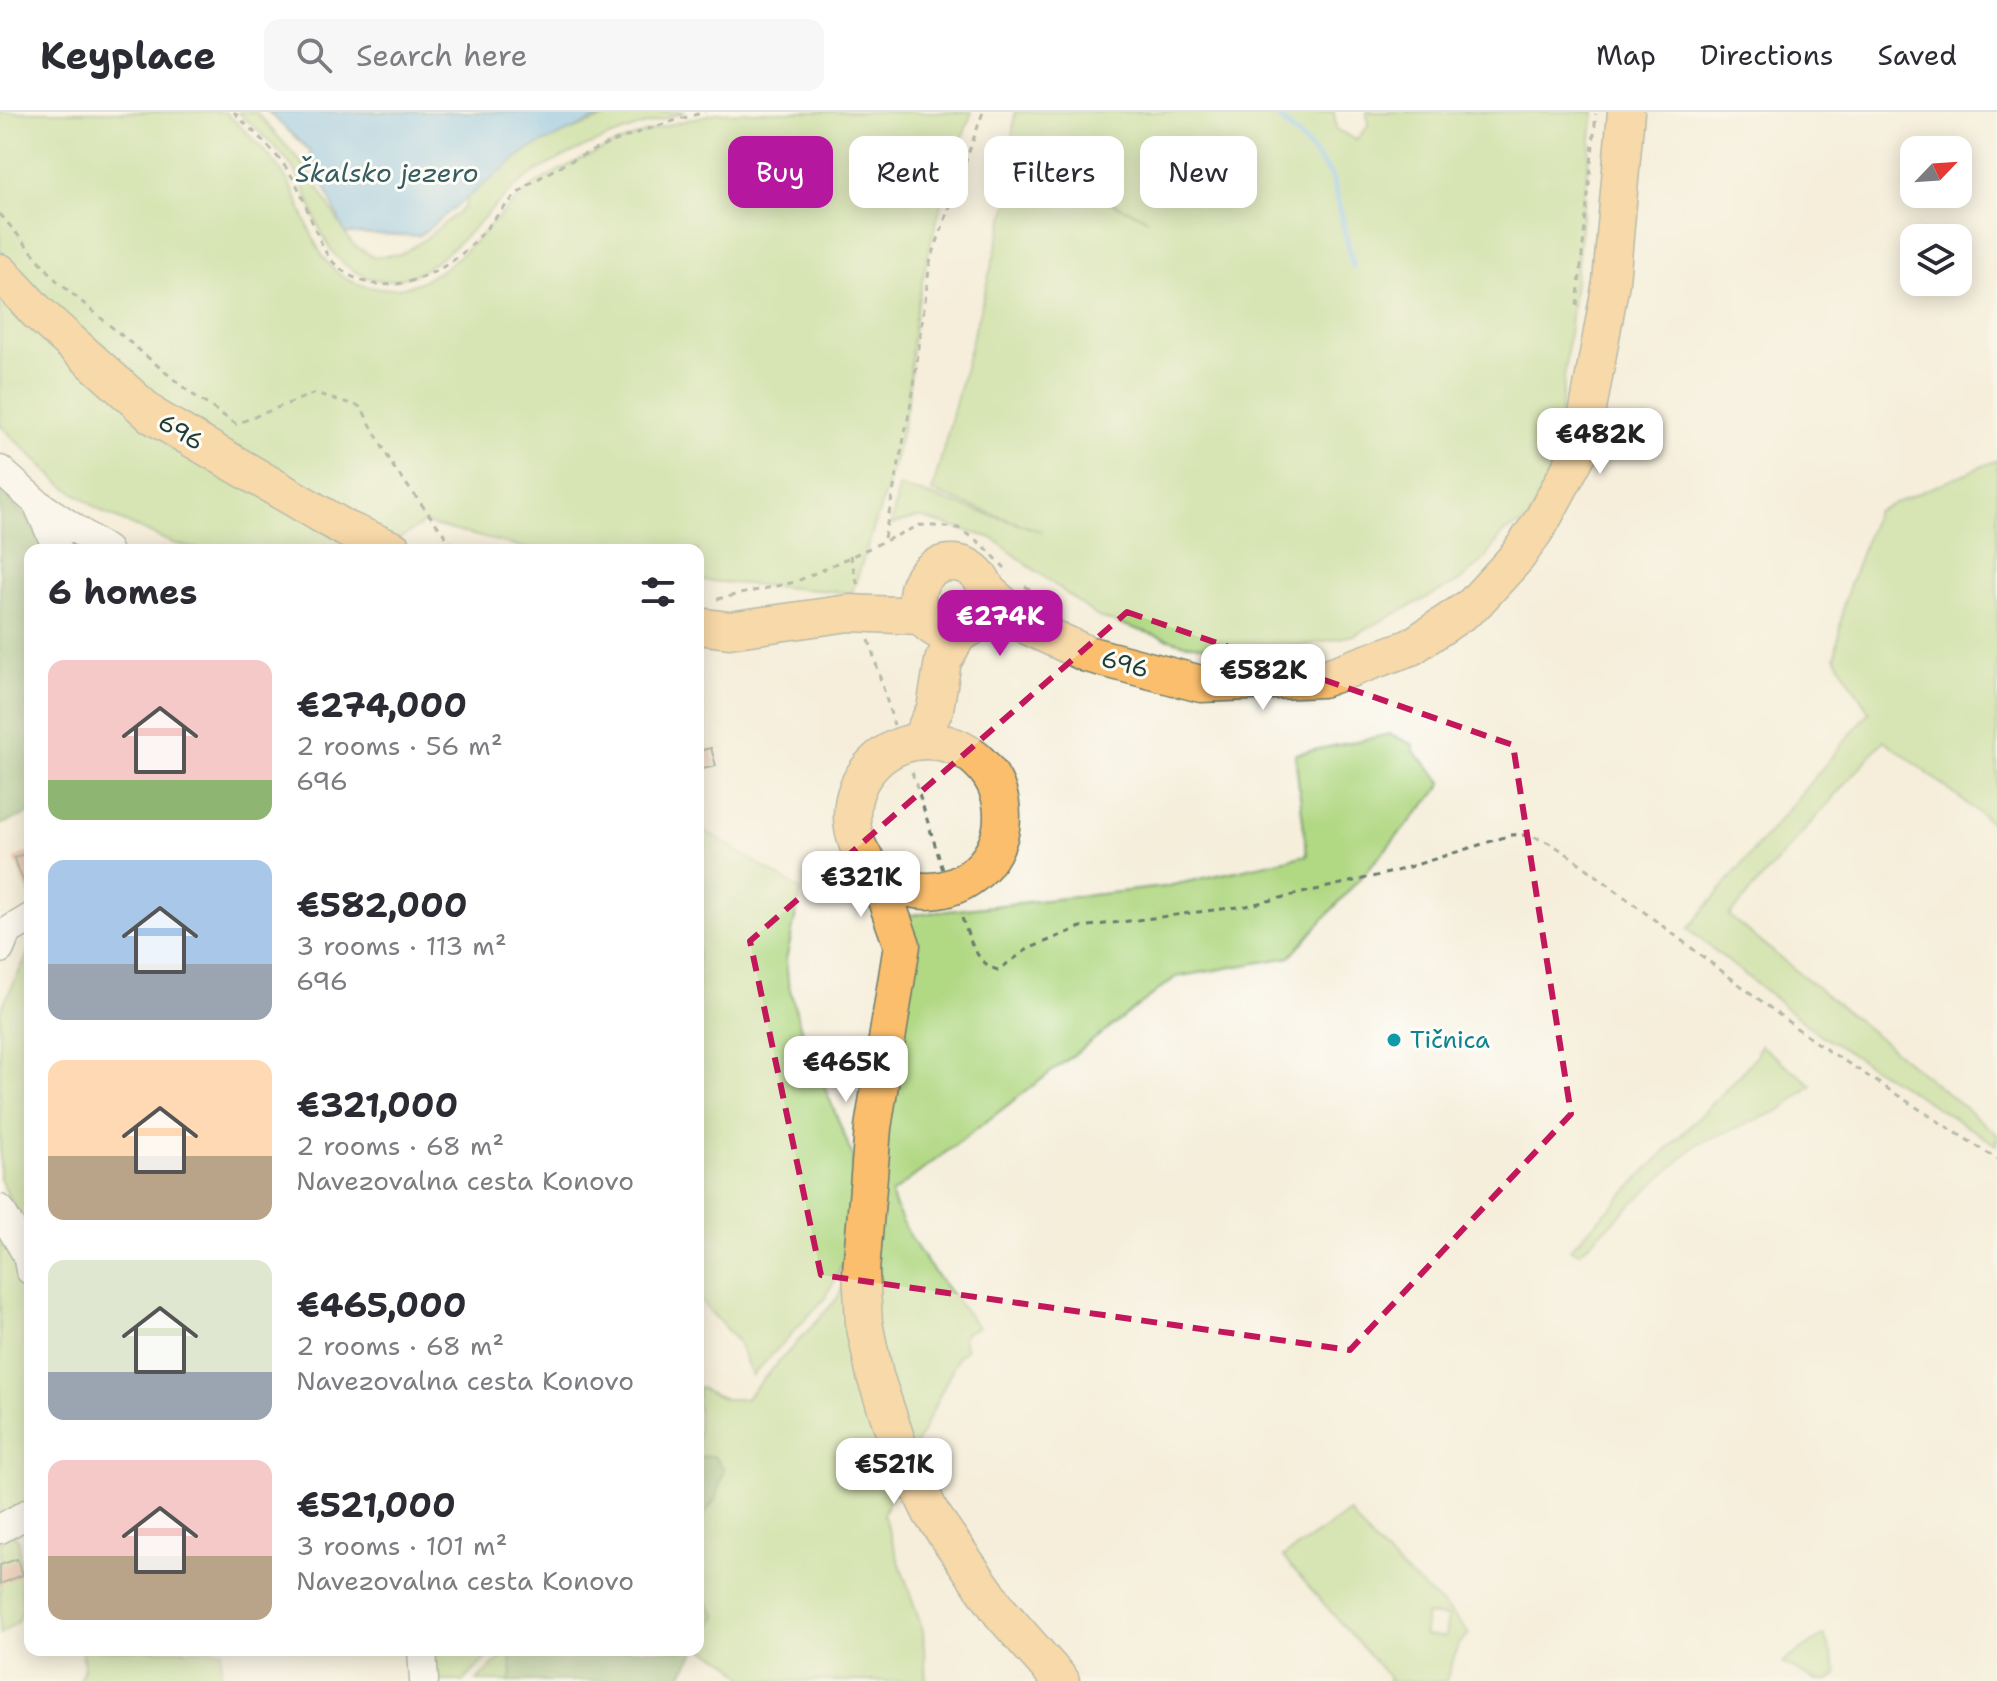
<!DOCTYPE html>
<html lang="en">
<head>
<meta charset="utf-8">
<style>
	body { margin:0; font-family:"Shantell Sans",sans-serif; background:#f7f7f7; color:#2b2b33; height:100vh; display:flex; flex-direction:column; font-size:30px; white-space:nowrap }
	* { box-sizing:border-box; margin:0 }
	p { font-size:26px; color:#7c7c81 }
	.icon { flex:none; width:44px; height:44px; fill:none; stroke:currentColor; stroke-width:2; stroke-linecap:round; stroke-linejoin:round }
	.map { position:relative; flex:1; overflow:hidden }
	.side { position:absolute; left:24px; top:432px; width:680px; height:1112px; display:flex; flex-direction:column; background:#fff; border-radius:16px; box-shadow:0 4px 20px #0003 }
	.side>* { flex:none }
	.hud { position:absolute; left:728px; top:24px; width:760px; height:72px; display:flex; gap:16px }
	.needle { width:52px; rotate:65deg }
	.tools { position:absolute; left:1900px; top:24px; display:grid; gap:16px }
	.tools a { display:grid; place-items:center; width:72px; height:72px; border-radius:16px; background:#fff; box-shadow:0 4px 20px #0003; font-size:40px }
	.price { position:absolute; translate:-50% -68px; padding:0 18px; border-radius:16px; background:#fff; color:#222; font-size:26px; line-height:52px; filter:drop-shadow(0 2px 4px #0008) }
	.price::after { content:''; position:absolute; left:50%; top:48px; width:24px; height:18px; margin-left:-12px; background:inherit; clip-path:polygon(0 0,100% 0,50% 100%) }
	.price.on { background:#b5179e; color:#fff }
	ul { padding:0; list-style:none }
	li { display:flex; align-items:center; gap:24px; height:200px; padding:0 24px }
	li span { display:grid; place-items:center; flex:none; width:224px; height:160px; border-radius:16px; color:#555 }
	li>.icon { margin-inline-start:auto }
	span .icon { width:96px; height:96px; fill:#fffc; stroke-width:1 }
	li b { font-size:34px }
	h2 { display:flex; justify-content:space-between; align-items:center; height:96px; padding:0 24px; font-size:34px }
	.chip { padding:0 28px; border-radius:16px; background:#fff; box-shadow:0 4px 20px #0003; font-size:28px; line-height:72px }
	.chip.on { background:#b5179e; color:#fff }
	header { display:flex; align-items:center; gap:48px; box-sizing:border-box; height:112px; padding:0 40px; background:#fff; border-bottom:2px solid #e1e1e2 }
	header strong { font-size:38px }
	nav { display:flex; gap:44px; margin-inline-start:auto; font-size:28px }
	.search { width:560px; height:72px; background:#f7f7f7; display:flex; align-items:center; gap:20px; box-sizing:border-box; padding:0 28px; border-radius:16px; color:#7c7c81; font-size:30px }
	.map>svg:first-child { display:block }
	.green { fill:#b1d883; stroke:#688a5c; stroke-width:2; fill-rule:evenodd }
	.forest { fill:#8cb871; stroke:#567a52; stroke-width:2 }
	.water { fill:#75bded; stroke:#4a7d90; stroke-width:2 }
	.lines { fill:none; stroke-linecap:round; stroke-linejoin:round }
	.stream { stroke:#75bded; stroke-width:6 }
	.building { fill:#dfa289 }
	.minor-casing { stroke:#6a7b6e; stroke-width:31 }
	.major-casing { stroke:#6a7b6e; stroke-width:39 }
	.path { stroke:#6a7b6e; stroke-width:3; stroke-dasharray:6 6; stroke-linecap:butt }
	.minor { stroke:#fff; stroke-width:28 }
	.major { stroke:#fabe6d; stroke-width:36 }
	.marked { fill:none; stroke:#c2185b; stroke-width:6; stroke-dasharray:16 10; stroke-linejoin:round }
	.culture-dot { fill:#0f9aa8; stroke:#fdfcf7; stroke-width:3 }
	.labels { text-anchor:middle; stroke-width:6; stroke-linejoin:round; paint-order:stroke }
	.street-label { font-size:24px; fill:#1f3d34; stroke:#fdfcf7 }
	.culture-label { font-size:24px; fill:#0d838f; stroke:#fdfcf7; text-anchor:start }
	.water-label { font-size:26px; font-style:italic; fill:#345d62; stroke:#fdfcf7 }
</style>
</head>
<body>
<header>
<strong>Keyplace</strong>
<div class="search"><svg class="icon" aria-label="search" viewBox="0 0 24 24"><circle cx="10" cy="10" r="6"/><path d="M15 15l6 6"/></svg>Search here</div>
<nav><a>Map</a><a>Directions</a><a>Saved</a></nav>
</header>
<div class="map">
<svg width="1997" height="1569" viewBox="0 0 1997 1569">
	<rect width="100%" height="100%" fill="#fdfcf7"/>
	<filter id="ink" filterUnits="userSpaceOnUse"><feTurbulence type="fractalNoise" baseFrequency=".0125" numOctaves="2"/><feDisplacementMap in="SourceGraphic" scale="16" xChannelSelector="R" yChannelSelector="G"/><feConvolveMatrix kernelMatrix="1 2 1 2 8 2 1 2 1" color-interpolation-filters="sRGB"/></filter>
	<filter id="wash" filterUnits="userSpaceOnUse"><feTurbulence type="fractalNoise" baseFrequency=".006" numOctaves="4" result="noise"/><feDisplacementMap in="SourceGraphic" scale="32" xChannelSelector="R" yChannelSelector="G"/><feGaussianBlur stdDeviation="1.8" result="paint"/><feColorMatrix in="noise" values="0 0 0 0 0 0 0 0 0 0 0 0 0 0 0 0 0 1.4 0 .05"/><feComposite in="paint" operator="in"/></filter>
	<g filter="url(#wash)">
		<rect width="100%" height="100%" fill="#f5eedb"/>
		<path class="green" d="M0,0H225C246,19 267,39 283,62C310,100 310,156 358,172C443,200 485,100 547,65C599,36 659,13 717,1C741,0 771,0 796,0C854,0 913,0 972,0C946,67 927,136 915,207C910,235 912,264 907,292C896,357 872,419 852,481L698,468V438H533L424,411L381,438H202L172,431L103,400L60,371L0,313Z
			M238,0H256L307,57L352,132L374,145L401,142L421,130L464,96L473,68L506,43L620,0H686C634,15 580,33 534,61C479,94 415,217 340,148C317,127 313,89 297,62C282,39 258,19 238,0Z
			M1015,0H1334L1336,17L1356,28L1368,14L1367,0H1594L1558,320L1546,370L1528,409L1504,420L1485,447L1458,470L1354,523L1310,532L1241,540L1181,531L1098,505L992,426L919,405L891,413L899,374L1043,420L932,380L1018,53L1148,107L1010,44Z
			M1997,348V715L1884,628L1729,804L1997,1022V1033L1816,920L1688,817L1869,600L1835,545L1844,490L1876,399Z
			M1390,622L1414,633L1413,638L1442,670L1440,676L1290,845L1176,865L891,1082C908,1134 944,1173 978,1215L966,1220L963,1226L966,1238L959,1243L883,1402L923,1519L926,1569H748L729,1550L699,1535L716,1504L698,1474V1412L716,1386L714,1344L698,1345V1275L725,1287H745L837,1187L858,1143L863,1053L888,1056L880,908L893,805L1164,775L1307,743L1295,642Z
			M698,715L801,778L786,848L788,870L800,914L853,1045L851,1135L826,1185L752,1264L738,1230L698,1186Z
			M30,838V1112L20,1123L18,1102L0,1067V899Z
			M1760,933L1812,973L1781,998L1697,1032L1579,1141L1570,1137L1741,962L1756,944Z
			M0,1116L17,1134L30,1183V1393L0,1409Z
			M1350,1400C1382,1449 1433,1477 1469,1522L1458,1533L1446,1569H1387L1389,1566L1283,1445ZM1425,1503L1448,1505L1445,1525L1425,1524Z
			M0,1419H11L19,1429L22,1499L17,1510L0,1522Z
			M1824,1523L1838,1561L1830,1569H1817L1782,1551Z
			M82,1538H222L220,1569H79L84,1555Z
			M433,1538H494L464,1569H438Z
			M509,1538L512,1563L508,1569H477Z"/>
		<path class="forest" d="M0,379L26,405L45,438H30V701L0,713Z
			M714,1344L724,1357L716,1386L698,1412V1345Z
			M698,1474L716,1504L698,1537Z
			M509,1538H697L677,1569H508L512,1563Z"/>
		<path class="water" d="M268,0H611L527,38L419,124L345,121L309,38Z"/>
		<g class="lines">
			<path class="stream" d="M1273,0L1308,34L1332,64L1353,154"/>
		</g>
		<g id="blocks">
			<path class="building" d="M711,636L716,654L698,658V639Z
				M30,739V785L14,746Z
				M17,1447L23,1463L0,1472V1453Z"/>
		</g>
	</g>
	<g filter="url(#ink)">
		<use href="#blocks" fill-opacity="0" stroke="#6a7b6e" stroke-width="2"/>
		<g class="lines">
			<g class="minor-casing">
				<path id="minor" d="M0,358L37,391L107,438
					M37,391L58,438
					M0,837L7,820L30,806
					M0,1097L27,1143L30,1158
					M0,1417L30,1400
					M422,1538L424,1569"/>
			</g>
			<g class="major-casing">
				<path id="major" d="M0,160L37,200L153,304L346,417L394,438
					M917 486a35 35 0 1 1 70 0a35 35 0 1 1-70 0Z
					M986,478L1029,515L1087,542L1201,572L1322,567L1411,535L1473,493L1517,445L1541,410L1581,336L1611,170L1626,0
					M698,514L729,518L849,501L921,504
					M852 704a75 75 0 1 1 150 0a75 75 0 1 1-150 0Z
					M919,629L935,597L943,549L959,521
					M876,760L902,833L873,1016L861,1159L864,1211L875,1264L899,1335L931,1401L1001,1501L1061,1569"/>
			</g>
			<path class="path" d="M234,0C253,20 276,39 291,63C306,85 318,136 333,150C370,188 421,173 459,144C488,121 504,87 536,68C589,36 646,16 705,0
				M0,102L57,169L189,280L236,312L315,281L361,295L394,356L456,438
				M1577,194L1596,2
				M884,426L913,281L930,150L983,0
				M850,443L858,474
				M1025,474L1051,493
				M717,487L795,470L920,413L958,416L983,433L1005,456
				M869,528L894,613
				M912,660L943,758
				M962,806C970,827 975,851 998,858L1028,837L1081,815L1246,794L1393,760L1511,723C1542,721 1561,738 1585,755L1815,930L1997,1047"/>
			<use href="#minor" class="minor"/>
			<use href="#major" class="major"/>
		</g>
	</g>
	<path d="M0 0H1997V1569H0ZM1127,500L1513,633L1571,1002L1350,1238L821,1163L750,829Z" fill="#f5eedb" fill-opacity=".55" fill-rule="evenodd"/>
	<path class="marked" d="M1127,500L1513,633L1571,1002L1350,1238L821,1163L750,829Z"/>
	<circle class="culture-dot" cx="1394" cy="928" r="8"/>
	<g class="labels">
		<g class="street-label">
			<text transform="translate(181 320) rotate(31)" y="8">696</text>
			<text transform="translate(1125 552) rotate(15)" y="8">696</text>
		</g>
		<g class="culture-label">
			<text x="1410" y="936">Tičnica</text>
		</g>
		<g class="water-label">
			<text x="387" y="70">Škalsko jezero</text>
		</g>
	</g>
</svg>
<div class="tools">
<a><svg class="needle" viewBox="-14 -14 28 28"><path d="M0-13l5 13h-10z" fill="#e53935"/><path d="M0 13l5-13h-10z" fill="#7c7c81"/></svg></a>
<a><svg class="icon" aria-label="layers" viewBox="0 0 24 24"><path d="M12 4l9 5-9 5-9-5zM3 14l9 5 9-5"/></svg></a>
</div>
<b class="price" style="left:1600px;top:364px">€482K</b>
<b class="price on" style="left:1000px;top:546px">€274K</b>
<b class="price" style="left:1263px;top:600px">€582K</b>
<b class="price" style="left:861px;top:807px">€321K</b>
<b class="price" style="left:846px;top:992px">€465K</b>
<b class="price" style="left:894px;top:1394px">€521K</b>
<div class="hud">
<a class="chip on">Buy</a>
<a class="chip">Rent</a>
<a class="chip">Filters</a>
<a class="chip">New</a>
</div>
<section class="side">
<h2>6 homes<svg class="icon" aria-label="filters" viewBox="0 0 24 24"><path d="M4 7h16M4 17h16"/><circle cx="9" cy="7" r="2"/><circle cx="15" cy="17" r="2"/></svg></h2>
<ul>
<li><span style="background:linear-gradient(#f6c9c9 75%,#8fb573 0)"><svg class="icon" aria-label="home" viewBox="0 0 24 24"><path d="M3 11l9-7 9 7M6 9v11h12V9"/></svg></span><div><b>€274,000</b><p>2 rooms · 56 m²</p><p>696</p></div></li>
<li><span style="background:linear-gradient(#a9c7e8 65%,#9aa5b1 0)"><svg class="icon" aria-label="home" viewBox="0 0 24 24"><path d="M3 11l9-7 9 7M6 9v11h12V9"/></svg></span><div><b>€582,000</b><p>3 rooms · 113 m²</p><p>696</p></div></li>
<li><span style="background:linear-gradient(#ffd9b3 60%,#b9a48a 0)"><svg class="icon" aria-label="home" viewBox="0 0 24 24"><path d="M3 11l9-7 9 7M6 9v11h12V9"/></svg></span><div><b>€321,000</b><p>2 rooms · 68 m²</p><p>Navezovalna cesta Konovo</p></div></li>
<li><span style="background:linear-gradient(#dfe7d0 70%,#9aa5b1 0)"><svg class="icon" aria-label="home" viewBox="0 0 24 24"><path d="M3 11l9-7 9 7M6 9v11h12V9"/></svg></span><div><b>€465,000</b><p>2 rooms · 68 m²</p><p>Navezovalna cesta Konovo</p></div></li>
<li><span style="background:linear-gradient(#f6c9c9 60%,#b9a48a 0)"><svg class="icon" aria-label="home" viewBox="0 0 24 24"><path d="M3 11l9-7 9 7M6 9v11h12V9"/></svg></span><div><b>€521,000</b><p>3 rooms · 101 m²</p><p>Navezovalna cesta Konovo</p></div></li>
</ul>
</section>
</div>
</body>
</html>
